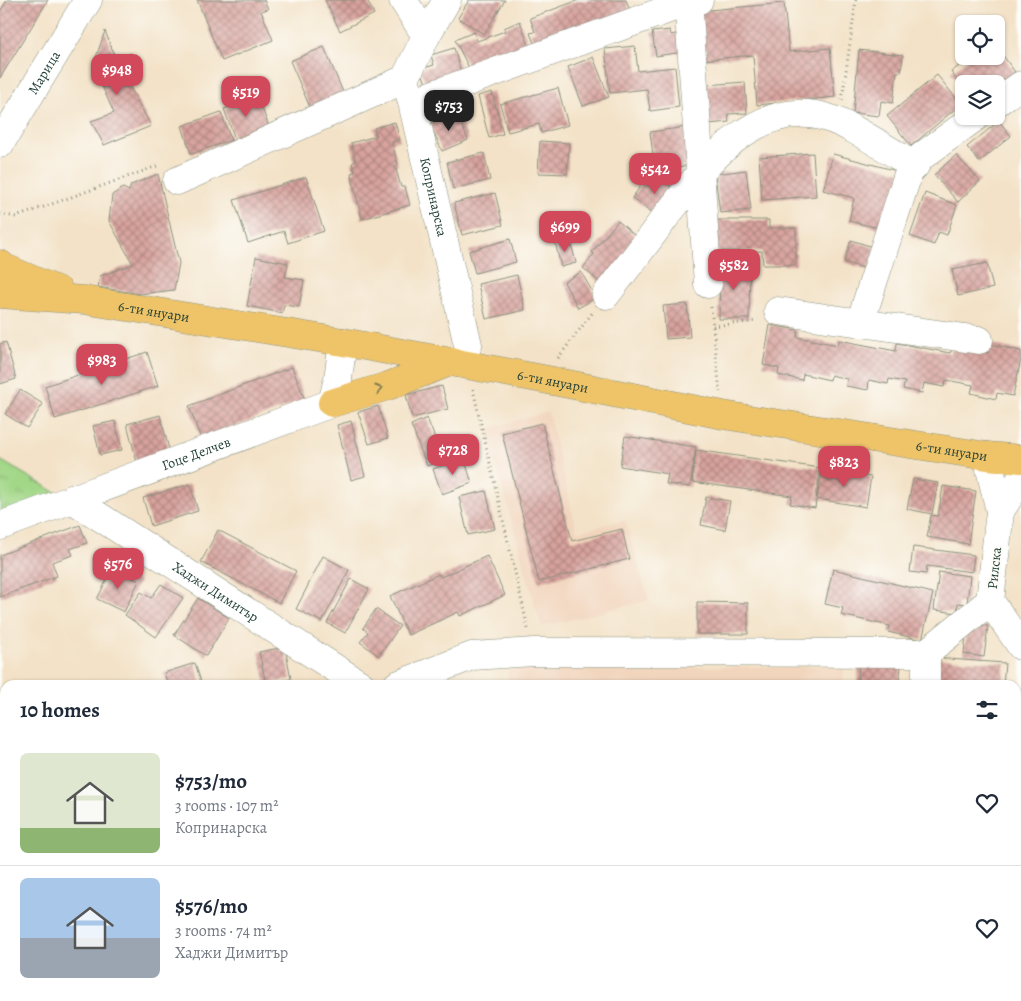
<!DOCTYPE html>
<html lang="en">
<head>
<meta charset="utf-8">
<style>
	body { margin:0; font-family:Alegreya,serif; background:#f2f2f3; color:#1f2937; height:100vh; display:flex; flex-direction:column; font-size:19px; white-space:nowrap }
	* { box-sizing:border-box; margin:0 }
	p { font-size:16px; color:#747a83 }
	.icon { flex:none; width:28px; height:28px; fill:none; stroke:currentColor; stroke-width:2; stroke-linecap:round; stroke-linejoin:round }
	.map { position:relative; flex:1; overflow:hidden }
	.side { position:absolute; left:0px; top:680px; width:1021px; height:321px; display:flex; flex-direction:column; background:#fff; border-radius:15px 15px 0 0; box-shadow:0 1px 4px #0004 }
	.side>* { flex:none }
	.tools { position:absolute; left:955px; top:15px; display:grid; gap:10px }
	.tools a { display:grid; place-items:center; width:50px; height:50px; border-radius:8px; background:#fff; box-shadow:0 1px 4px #0004; font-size:25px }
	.price { position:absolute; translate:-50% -42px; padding:0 11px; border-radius:10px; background:#d1495b; color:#fff; font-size:16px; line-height:32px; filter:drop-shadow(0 1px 2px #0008) }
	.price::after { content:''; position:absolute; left:50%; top:30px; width:15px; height:11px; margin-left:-8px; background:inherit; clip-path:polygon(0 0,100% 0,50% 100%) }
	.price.selected { background:#222; color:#fff }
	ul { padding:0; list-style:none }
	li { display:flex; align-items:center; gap:15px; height:125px; padding:0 20px }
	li+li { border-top:1px solid #e0e1e3 }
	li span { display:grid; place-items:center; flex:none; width:140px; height:100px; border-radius:8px; color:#555 }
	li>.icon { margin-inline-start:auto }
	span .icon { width:60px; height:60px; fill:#fffc; stroke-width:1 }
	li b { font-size:21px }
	h2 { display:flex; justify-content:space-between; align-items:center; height:60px; padding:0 20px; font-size:21px }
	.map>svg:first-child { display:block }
	.built { fill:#f2d5bd }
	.park { fill:url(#park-tufts); stroke:#608a5e }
	.building { fill:url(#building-cross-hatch) }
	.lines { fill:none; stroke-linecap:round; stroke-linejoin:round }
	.minor-casing { stroke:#89907e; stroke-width:29 }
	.major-casing { stroke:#89907e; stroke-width:29 }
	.path { stroke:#89907e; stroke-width:3; stroke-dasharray:1 4; stroke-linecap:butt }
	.minor { stroke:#fff; stroke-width:28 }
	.major { stroke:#efc469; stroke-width:28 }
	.oneway { stroke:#7d7a4c }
	.labels { text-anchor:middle; stroke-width:4.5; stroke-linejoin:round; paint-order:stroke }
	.street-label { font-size:14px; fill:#1f3d34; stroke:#fdfcf7 }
</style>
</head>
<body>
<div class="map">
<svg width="1021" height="1001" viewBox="0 0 1021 1001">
	<defs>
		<pattern id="park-tufts" width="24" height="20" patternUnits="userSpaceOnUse" patternTransform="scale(1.25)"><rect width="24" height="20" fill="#a2d787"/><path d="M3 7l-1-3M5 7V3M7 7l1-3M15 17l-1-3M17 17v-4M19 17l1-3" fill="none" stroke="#8bb975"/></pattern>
		<pattern id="building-cross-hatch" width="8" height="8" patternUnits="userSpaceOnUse" patternTransform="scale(1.25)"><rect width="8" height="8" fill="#d8a29d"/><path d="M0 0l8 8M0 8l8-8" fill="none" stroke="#af8581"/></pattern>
	</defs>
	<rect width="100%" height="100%" fill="#fdfcf7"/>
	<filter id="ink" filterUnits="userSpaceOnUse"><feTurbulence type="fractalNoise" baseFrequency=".02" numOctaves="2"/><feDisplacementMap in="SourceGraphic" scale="10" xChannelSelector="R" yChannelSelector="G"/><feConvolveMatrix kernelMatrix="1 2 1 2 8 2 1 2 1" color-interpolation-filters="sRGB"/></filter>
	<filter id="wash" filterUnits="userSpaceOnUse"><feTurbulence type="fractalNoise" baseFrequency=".0096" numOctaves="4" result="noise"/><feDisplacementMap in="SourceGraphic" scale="20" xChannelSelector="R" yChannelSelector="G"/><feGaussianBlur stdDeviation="1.12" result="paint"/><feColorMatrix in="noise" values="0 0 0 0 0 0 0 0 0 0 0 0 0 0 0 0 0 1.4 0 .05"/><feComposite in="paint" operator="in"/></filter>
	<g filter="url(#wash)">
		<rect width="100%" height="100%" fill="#f3e2c7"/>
		<path class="built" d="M548,412L577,532L625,520L649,600L541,627L486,429Z
			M844,666L843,685H507L508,669Z"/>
		<path class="park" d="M0,460L57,493L0,515Z"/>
		<g id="blocks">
			<path class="building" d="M7,0H48L0,78V12Z
				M197,0H264L268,9L261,11L273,40L222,61Z
				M325,0H367L374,14L340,31Z
				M469,0H505L484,34L458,18Z
				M579,0H626L632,16L537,51L530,33L535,32L530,18Z
				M784,3L789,52L830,48L835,97L757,105L753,55L703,60L699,11Z
				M520,21L531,52L471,72L455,40L474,32L477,41L505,31L504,28Z
				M670,30L671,35L680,33L683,52L656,56L652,32Z
				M105,31L116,59L131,53L135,68L123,74L151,126L104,145L91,121L114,113L93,66Z
				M635,46L638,71L675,67L679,107L650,111L647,89L610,93L605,49Z
				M996,46L1015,72L996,86V84H964V90L951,72L972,56H996Z
				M324,47L345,97L312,112L290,61Z
				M454,48L463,79L428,90L421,69L434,65L431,55Z
				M859,50L903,55L901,72H897L893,103L881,101L879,116L853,113Z
				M593,57L609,97L583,106L568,67Z
				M937,75L961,104L911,146L887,116Z
				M745,82L747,113L728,114L729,122L709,124L706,85Z
				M558,88L568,125L541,133L539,124L508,132L500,104Z
				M492,92L503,134L489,138L478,96Z
				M258,97L269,127L235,139L224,109Z
				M221,112L231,140L191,154L182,126Z
				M457,113L468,140L442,151L430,124Z
				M999,121L1011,136L979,162L967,147Z
				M395,122L400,140L392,142L398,165L395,166L401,187H405L410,205L362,219L351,173L355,172L352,163L356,161L351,143L376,136L374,128Z
				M687,127L691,165L655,170L650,132Z
				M540,141L569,143L567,174L538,173Z
				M484,153L490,180L453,189L447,162Z
				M813,153L816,196L762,200L759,157Z
				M833,154L901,172L887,230L849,221L854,198L823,190Z
				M956,155L980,181L958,202L934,175Z
				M746,170L751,210L720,213L715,174Z
				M651,172L679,193L660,218L632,198Z
				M158,174L179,263L174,290L140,294L98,287L100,276L133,264L109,221L112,195L123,188L129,191L131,185Z
				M306,177L324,231L288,243L284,231L248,243L234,200Z
				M495,193L503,225L462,235L454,203Z
				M925,193L957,205L947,235L939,232L934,245L910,236Z
				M714,220H769V228H796V265H763L762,251H713Z
				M618,221L641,241L604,286L583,268L594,254L592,252Z
				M510,239L516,262L475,273L469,251Z
				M570,239L576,263L561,267L555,242Z
				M851,240L876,248L869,270L844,262Z
				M256,257L288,263L285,277L304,280L299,307L284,305L282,313L247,306Z
				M987,263L993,288L958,296L952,270Z
				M720,264H750L749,319H719Z
				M581,272L596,298L578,308L564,282Z
				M517,275L525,310L486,319L478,284Z
				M687,304L690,337L666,339L663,306Z
				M770,325L798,330L797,337L838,345L839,340L896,351L897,343L950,353L954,345L989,353L990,344L1021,351V359L1013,396L997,393L996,399L971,393L973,385L946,380L944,387L924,383L922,393L903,389L905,382L889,379L888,384L869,380L868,390L846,386L847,379L831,375L830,380L803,374L802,380L778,375L779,368L763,365Z
				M6,342L16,379L0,384V344Z
				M147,352L158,386L55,419L45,386Z
				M292,367L305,400L201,439L189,406Z
				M442,386L448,409L412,418L406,395Z
				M20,390L43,404L27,428L5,414Z
				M378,406L388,438L369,444L358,412Z
				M160,415L170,453L137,462L127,424Z
				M427,418L438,446L449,441L455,455L427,466L411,425Z
				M115,421L122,450L100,455L93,426Z
				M351,421L365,476L351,480L337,425Z
				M542,423L572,541L622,529L629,559L539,582L502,433Z
				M625,436L696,447L690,487L666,484L668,474L620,466Z
				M696,450L820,468L815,508L790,504L792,496L692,482Z
				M464,458L472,483L442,494L433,469Z
				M822,469L871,477L866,507L817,499Z
				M913,479L938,483L932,514L907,509Z
				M190,484L198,511L151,526L143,498Z
				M943,486L976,491L968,544L927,537L931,515L938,516Z
				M486,491L495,529L468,535L459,497Z
				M706,497L730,501L725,530L701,525Z
				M80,525L87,543L70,549L73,555L52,562L57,576L0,597V555Z
				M218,530L296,571L279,603L201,562Z
				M913,547L974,555L972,572L927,566L926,574L910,572Z
				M323,556L349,570L322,622L296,609Z
				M487,556L505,595L460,616L458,612L408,635L390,596L439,574L441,577Z
				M113,568L139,581L124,612L97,599Z
				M833,569L933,593L922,640L888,632L890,626L841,615L843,608L825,604Z
				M939,572L970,576L967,604L958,603L957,613L934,610Z
				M351,579L369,589L345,633L327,623Z
				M161,584L183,598L156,637L125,615L141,592L151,598Z
				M198,598L229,618L206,656L174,635Z
				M697,602L748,603V634H697Z
				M376,609L400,626L379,656L360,642L368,632L363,628Z
				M967,624L988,626L984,657L964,654Z
				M285,647L291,679L266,684L259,652Z
				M934,658L1005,663L1003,685H932Z
				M859,662L901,666L899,685H857Z
				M195,663L202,685H168L164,673Z
				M5,713V759H4L0,742V715Z
				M1016,805L1021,806V844L1016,843Z
				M5,811V826L1,827L0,813Z
				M0,957L5,971V996H13L15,1001H0Z
				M133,996H148L152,1001H127Z
				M253,996H267L270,1001H246Z
				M273,996H306L299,1001H277Z
				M365,996H394L398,1001H359Z
				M542,996H568L569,1001H543Z
				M630,996L632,1001H613V1000Z
				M653,996H694L695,1001H654Z
				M835,996H862L860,1001H834Z
				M865,996L896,997L895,1001H865Z
				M912,996H941V1001H912Z
				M947,996H974L973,1001H946Z
				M800,998V1001H771V999Z"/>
		</g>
	</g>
	<g filter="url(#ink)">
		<use href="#blocks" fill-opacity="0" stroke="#89907e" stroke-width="1"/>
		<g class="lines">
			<g class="minor-casing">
				<g id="minor">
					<path d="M403,0L426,36"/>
					<path id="s1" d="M447,0L426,36L405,79L412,102L468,345"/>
					<path d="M688,0L708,284"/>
					<path d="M412,102L688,2L699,0"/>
					<path d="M996,103L1021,85"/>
					<path id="s2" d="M0,144L88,0"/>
					<path d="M177,181L405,79"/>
					<path d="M606,295C625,270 645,245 664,219C701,171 747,104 816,115C844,119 889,151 915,166"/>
					<path d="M778,311L979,340"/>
					<path d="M860,323L908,174L922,156L977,116"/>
					<path d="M987,456L1000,511L990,601L1021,646"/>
					<path id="s3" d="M72,499L361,685"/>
					<path d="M1000,511L1021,479"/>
					<path id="s4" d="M0,526L332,403L338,379L343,342"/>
					<path d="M397,685L472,656L534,652L926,653L990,601"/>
					<path d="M926,685V653"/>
					<path d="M0,782L5,781"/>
					<path d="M1016,874L1021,876"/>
					<path d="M0,884L5,898"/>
					<path d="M39,996L41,1001"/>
					<path d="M741,996V1001"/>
					<path d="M212,1001L219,996"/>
					<path d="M492,1001L500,996"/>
				</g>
			</g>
			<g class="major-casing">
				<g id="major">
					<path d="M0,264L5,268L59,291"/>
					<path id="s5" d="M0,294L84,300L343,342L543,379L723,415L987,456L1021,459"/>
					<path d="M332,403L388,386L450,362"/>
				</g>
			</g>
			<path class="path" d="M842,100L856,0
				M0,214L16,217L160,165
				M711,307L720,392
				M713,326L757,321
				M558,358L593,312
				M473,389L528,629"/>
			<use href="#minor" class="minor"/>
			<use href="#major" class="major"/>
		</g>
		<defs><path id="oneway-chevron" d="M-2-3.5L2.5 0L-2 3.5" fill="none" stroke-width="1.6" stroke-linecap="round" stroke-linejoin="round" transform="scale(1.25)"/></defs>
		<use class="oneway" href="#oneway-chevron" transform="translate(379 389) rotate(-17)"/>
	</g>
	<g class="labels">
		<g class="street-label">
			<text dy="5" stroke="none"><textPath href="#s2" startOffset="84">Марица</textPath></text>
			<text dy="5" stroke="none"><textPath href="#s1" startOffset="211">Копринарска</textPath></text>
			<text dy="5" stroke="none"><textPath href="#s5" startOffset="155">6-ти януари</textPath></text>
			<text dy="5" stroke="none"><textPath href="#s5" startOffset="560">6-ти януари</textPath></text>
			<text dy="5" stroke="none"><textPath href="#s5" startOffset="965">6-ти януари</textPath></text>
			<text dy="5" stroke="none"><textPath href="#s4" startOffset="209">Гоце Делчев</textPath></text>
			<text transform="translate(994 568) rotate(-84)" y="5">Рилска</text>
			<text dy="5" stroke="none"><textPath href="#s3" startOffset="171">Хаджи Димитър</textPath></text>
		</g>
	</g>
</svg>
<div class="tools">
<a><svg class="icon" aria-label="locate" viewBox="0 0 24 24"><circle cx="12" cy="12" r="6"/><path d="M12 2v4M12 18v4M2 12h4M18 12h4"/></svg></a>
<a><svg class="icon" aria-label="layers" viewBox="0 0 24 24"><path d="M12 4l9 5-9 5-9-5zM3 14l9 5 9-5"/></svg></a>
</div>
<b class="price" style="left:117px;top:96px">$948</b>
<b class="price" style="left:246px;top:118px">$519</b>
<b class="price selected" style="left:449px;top:132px">$753</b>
<b class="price" style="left:655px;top:195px">$542</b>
<b class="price" style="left:565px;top:253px">$699</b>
<b class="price" style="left:734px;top:291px">$582</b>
<b class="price" style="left:102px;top:386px">$983</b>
<b class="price" style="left:453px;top:476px">$728</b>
<b class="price" style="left:844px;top:488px">$823</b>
<b class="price" style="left:118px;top:590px">$576</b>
<section class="side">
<h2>10 homes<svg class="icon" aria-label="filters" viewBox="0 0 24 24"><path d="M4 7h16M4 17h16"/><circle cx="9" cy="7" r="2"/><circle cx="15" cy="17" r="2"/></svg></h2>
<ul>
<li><span style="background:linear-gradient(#dfe7d0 75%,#8fb573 0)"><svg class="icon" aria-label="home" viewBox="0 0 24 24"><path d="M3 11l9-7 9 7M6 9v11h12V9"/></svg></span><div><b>$753/mo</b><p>3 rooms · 107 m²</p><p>Копринарска</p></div><svg class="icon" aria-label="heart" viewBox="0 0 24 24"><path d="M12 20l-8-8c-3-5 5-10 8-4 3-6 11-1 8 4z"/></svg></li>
<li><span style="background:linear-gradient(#a9c7e8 60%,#9aa5b1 0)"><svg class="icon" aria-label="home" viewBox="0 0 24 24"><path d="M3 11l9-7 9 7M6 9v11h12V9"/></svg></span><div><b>$576/mo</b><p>3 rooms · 74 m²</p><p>Хаджи Димитър</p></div><svg class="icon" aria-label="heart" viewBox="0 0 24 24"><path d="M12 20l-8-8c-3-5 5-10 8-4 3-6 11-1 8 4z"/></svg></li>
</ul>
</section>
</div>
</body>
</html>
